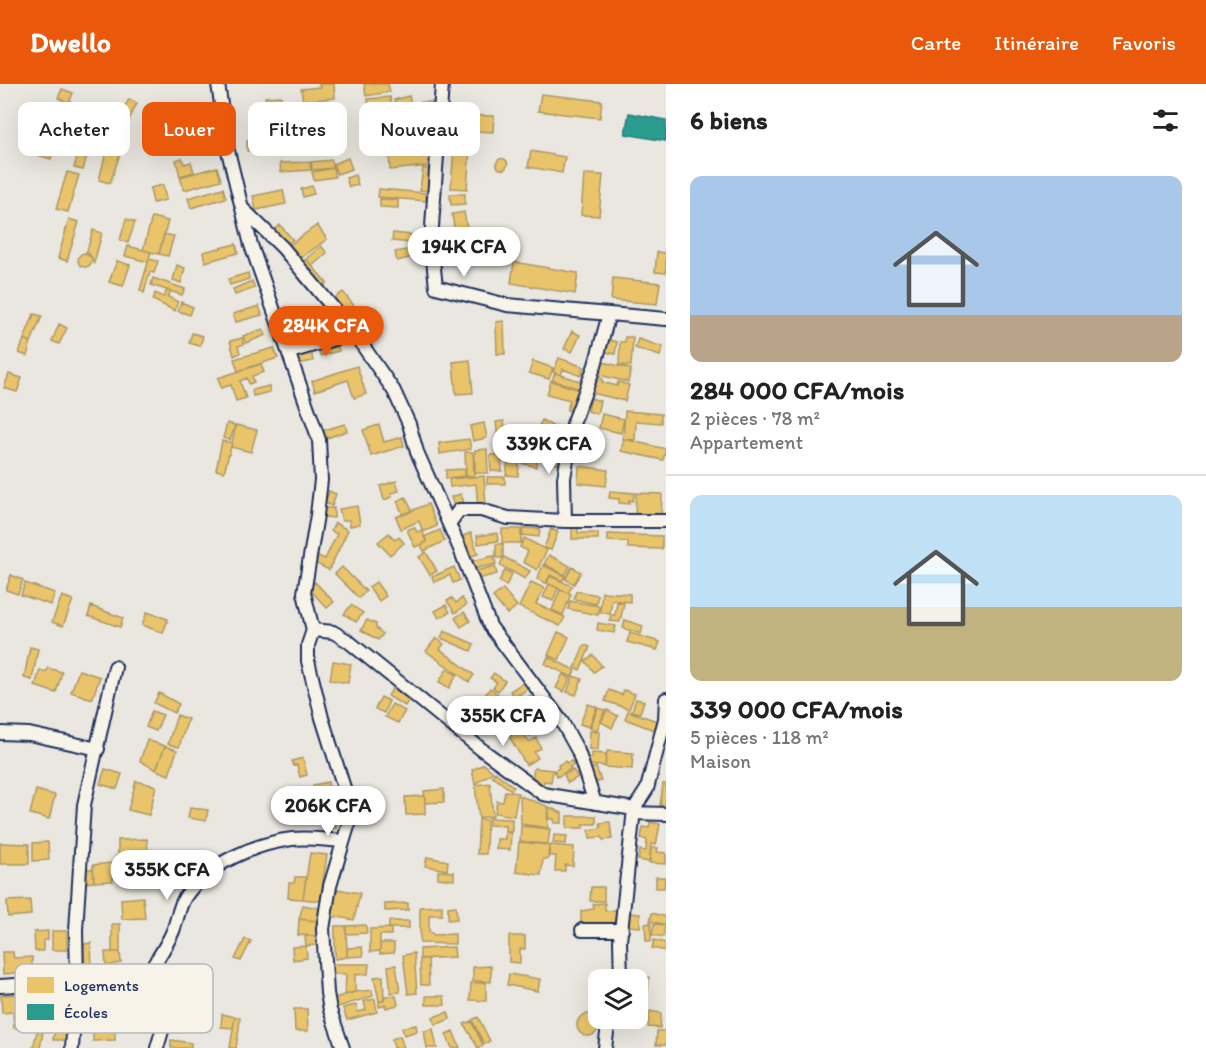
<!DOCTYPE html>
<html lang="fr">
<head>
<meta charset="utf-8">
<style>
	body { margin:0; font-family:Itim,sans-serif; background:#f2f2f2; color:#222; height:100vh; display:flex; flex-direction:column; font-size:22px; white-space:nowrap }
	* { box-sizing:border-box; margin:0 }
	p { font-size:20px; color:#767676 }
	.icon { flex:none; width:33px; height:33px; fill:none; stroke:currentColor; stroke-width:2; stroke-linecap:round; stroke-linejoin:round }
	.map { position:relative; flex:1; overflow:hidden }
	.details { display:flex; flex-direction:column; background:#fff; width:540px }
	.details>* { flex:none }
	.hud { position:absolute; left:18px; top:18px; width:558px; height:54px; display:flex; gap:12px }
	.tools { position:absolute; left:588px; top:885px; display:grid; gap:12px }
	.tools a { display:grid; place-items:center; width:60px; height:60px; border-radius:12px; background:#fff; box-shadow:0 6px 24px #0002; font-size:30px }
	.price { position:absolute; translate:-50% -51px; padding:0 14px; border-radius:21px; background:#fff; color:#222; font-size:20px; line-height:39px; filter:drop-shadow(0 2px 3px #0008) }
	.price::after { content:''; position:absolute; left:50%; top:36px; width:18px; height:14px; margin-left:-9px; background:inherit; clip-path:polygon(0 0,100% 0,50% 100%) }
	.price.current { background:#ea580c; color:#fff }
	ul { padding:0; list-style:none }
	li { display:grid; align-content:center; gap:12px; height:318px; padding:0 24px }
	li+li { border-top:2px solid #e0e0e0 }
	li span { display:grid; place-items:center; height:186px; border-radius:12px; color:#555 }
	li>.icon { margin-inline-start:auto }
	span .icon { width:108px; height:108px; fill:#fffc; stroke-width:1 }
	li b { font-size:26px }
	h2 { display:flex; justify-content:space-between; align-items:center; height:72px; padding:0 24px; font-size:26px }
	.tag { padding:0 21px; border-radius:12px; background:#fff; box-shadow:0 6px 24px #0002; font-size:21px; line-height:54px }
	.tag.current { background:#ea580c; color:#fff }
	header { display:flex; align-items:center; gap:36px; box-sizing:border-box; height:84px; padding:0 30px; background:#ea580c; color:#fff }
	header strong { font-size:28px }
	nav { display:flex; gap:33px; margin-inline-start:auto; font-size:21px }
	main { display:flex; flex:1; min-height:0 }
	.map>svg:first-child { display:block }
	.homes { fill:#e9c46a; stroke:#ab9766; stroke-width:1.5 }
	.schools { fill:#2a9d8f; stroke:#267c80; stroke-width:1.5 }
	.lines { fill:none; stroke-linecap:round; stroke-linejoin:round }
	.minor-casing { stroke:#1b2f5e; stroke-width:16 }
	.minor { stroke:#f7f3e8; stroke-width:12 }
	.key { fill:#f7f3e8; stroke:#b5b8bf; stroke-width:1.5 }
	.key-label { font-size:16px; fill:#1b2f5e }
</style>
</head>
<body>
<header>
<strong>Dwello</strong>
<nav><a>Carte</a><a>Itinéraire</a><a>Favoris</a></nav>
</header>
<main>
<div class="map">
<svg width="666" height="964" viewBox="0 0 666 964">
	<rect width="100%" height="100%" fill="#eae7e0"/>
	<filter id="ink" filterUnits="userSpaceOnUse"><feTurbulence type="fractalNoise" baseFrequency=".0167" numOctaves="2"/><feDisplacementMap in="SourceGraphic" scale="12" xChannelSelector="R" yChannelSelector="G"/><feConvolveMatrix kernelMatrix="1 2 1 2 8 2 1 2 1" color-interpolation-filters="sRGB"/></filter>
	<g filter="url(#ink)">
		<path class="homes" d="M319,0H334L335,14L303,17L301,5L320,3Z
			M364,0H388L390,8L366,12Z
			M62,5L73,9L69,19L58,14Z
			M541,10L602,17L600,34L538,27Z
			M281,12L282,19H266L265,13Z
			M409,12L411,20L415,19L418,29L414,30L415,34L400,38L394,16Z
			M390,13L394,36L370,38L368,15Z
			M129,15L137,19L128,38L116,33L121,23L124,24Z
			M311,18H336V29H311Z
			M421,18H432V33H421Z
			M457,31L494,32L493,48L457,46Z
			M178,32L187,64L173,68L164,36Z
			M46,35L60,38L51,75L37,71Z
			M371,41H397V50H371Z
			M304,47L305,62L281,63L280,48Z
			M91,51L109,55L107,64L90,60Z
			M247,57H269L270,65L247,67Z
			M80,62L89,64L83,86L74,84Z
			M112,62L122,64L110,99L99,96L107,64L111,65Z
			M454,62L470,63L467,105L451,104Z
			M531,67L565,73L562,89L528,83Z
			M427,68L429,82L390,86L389,71Z
			M182,74L184,80L191,78L194,88L180,92L176,76Z
			M348,74L352,85L337,90L333,80Z
			M496.5 80a5.5 5.5 0 1 1 11 0a5.5 5.5 0 1 1-11 0Z
			M332,76L333,84L312,86L311,78Z
			M310,78L311,86L281,88L280,79Z
			M217,83L221,96L184,106L180,93Z
			M334,84L335,93L314,96L312,88Z
			M423,84L433,86L430,107L420,106Z
			M67,88L79,91L68,128L56,125Z
			M584,90L603,91L599,132L581,131Z
			M355,91L358,101L349,103L346,94Z
			M163,101L166,116L153,119L150,104Z
			M312,102L314,110L303,113L301,105Z
			M223,104L226,114L191,124L188,114Z
			M379,105L426,109V117L378,113Z
			M283,106L286,120L256,126L253,112Z
			M450,110H465V120L451,121Z
			M380,115L398,116V124L380,123Z
			M464,128L469,154L456,156L452,130Z
			M152,133L168,137L159,170L143,166Z
			M69,135L79,138L67,177L58,174Z
			M126,135L135,138L128,159L120,156Z
			M280,141L293,156L285,162L273,147Z
			M317,141L327,155L297,177L287,163Z
			M93,146L102,149L94,179L92,174L86,170Z
			M393,149L422,152L421,160L392,157Z
			M164,150L174,152L168,172L159,170Z
			M236,160L238,169L205,178L203,168Z
			M128,162L151,168L148,178L125,172Z
			M321,162L327,169L312,182L306,175Z
			M490,163L491,178L458,179V164Z
			M411,165L413,173L397,177L395,168Z
			M657,168L666,169V189L655,188Z
			M78 176a7 7 0 1 1 14 0a7 7 0 1 1-14 0Z
			M149,175L158,177L154,189L150,188L144,209L140,206Z
			M306,175L327,199L322,204L301,180Z
			M117,177L130,181L123,202L109,198Z
			M514,178L578,189L575,210L511,199Z
			M177,181L185,184L181,199L173,196Z
			M248,189L249,195L230,201L228,195Z
			M153,194L185,205L182,211L151,201Z
			M613,194L660,199L657,220L611,216Z
			M252,197L255,204L235,211L233,205Z
			M167,206L171,207L168,213L178,218L175,227L153,216L155,209L164,213Z
			M343,208L355,223L345,231L332,216Z
			M181,218L193,223L190,231L178,227Z
			M259,222L262,231L236,238L233,230Z
			M298,226L312,240L314,238L319,243L310,251L291,232Z
			M34,230L42,232L31,258L24,255Z
			M336,237L339,245L320,252L317,245Z
			M504,237L505,270H497L496,238Z
			M59,240L67,244L59,260L52,257Z
			M263,245L266,251L246,259L243,252Z
			M572,247L580,251L572,268L564,265Z
			M192,249L203,252L200,262L189,259Z
			M625,253H633L631,282L619,281L620,258H625Z
			M242,254L244,260L238,262L240,269L234,272L230,257Z
			M24,255L31,258L27,272L19,269Z
			M638,255L663,263L660,272L635,264Z
			M609,256L617,258L615,270L606,268Z
			M336,258L339,267L320,272L318,262Z
			M274,264L278,274L238,287L234,275Z
			M311,264L313,277L298,280L296,267Z
			M559,274L584,283L581,292L563,285L561,291L553,288Z
			M470,276L473,309L456,310L453,278Z
			M533,277L553,284L549,295L529,289Z
			M603,278L631,285L628,298L599,291Z
			M261,280L264,288L252,292L254,298L249,300L247,294L240,297L246,314L236,317L231,301L221,304L218,294Z
			M357,282L366,310L354,314L348,296L315,307L312,297Z
			M555,289L583,298L580,305L552,296Z
			M9,290L22,294L17,308L4,304Z
			M595,293L603,295L602,298L617,302L618,298L629,301L625,317L592,309Z
			M551,297L581,306L574,328L567,326L570,316L547,310Z
			M269,302L270,308L253,312L252,306Z
			M591,314L600,317L597,330L588,327Z
			M625,327L661,330V339L636,337L635,356L623,355Z
			M602,330L624,335L621,349L599,344Z
			M542,336L554,343L547,356L535,350Z
			M504,337L506,356L515,355L516,364L499,365L496,338Z
			M227,339L235,341L230,356L223,354Z
			M484,339L487,354L473,357L470,342Z
			M345,340L347,347L324,355L321,347Z
			M236,341L257,346L251,368L231,363Z
			M379,341L384,358L402,353L404,362L371,372L363,346Z
			M556,342L570,345L562,381L548,378Z
			M469,355L471,365L440,370L439,359Z
			M624,355L666,365L663,376L621,367Z
			M222,357L232,359L224,388L216,386Z
			M525,357L541,361L536,383L521,379Z
			M487,365L488,389H475V366Z
			M465,368H473L474,392H466Z
			M509,369L520,370L518,392L506,391Z
			M490,371H501L502,387H491Z
			M579,382L608,386L606,402L578,399Z
			M465,385V392L446,394V386Z
			M484,392L486,423L478,424L476,400L450,403L449,395Z
			M487,393H505V400H487Z
			M396,397L399,407L391,409L392,413L384,416L380,402Z
			M329,407L336,410L332,422L325,419Z
			M610,407L634,409L633,417L629,416V420L619,419V415L609,414Z
			M636,409L662,410L661,435L635,434Z
			M461,410L465,423L455,425L451,413Z
			M406,413L412,427L403,431L397,417Z
			M428,420L437,442L423,448L419,437L401,445L396,433Z
			M357,422L360,440L350,442L349,436L342,437L339,425Z
			M324,424H334V434L324,433Z
			M335,439L348,446L329,486L315,479L318,472L325,475L337,450L331,447Z
			M414,443L417,448L422,446L427,458L415,463L407,446Z
			M572,443H578V449H598V455H572Z
			M523,444L540,445L539,453L522,451Z
			M502,445H521V459H502Z
			M551,445L558,448L551,466L544,464Z
			M440,446L445,457L424,467L421,461L427,458L424,453Z
			M389,449L395,456L399,453L404,459L390,471L378,458Z
			M471,449L478,470L468,473L460,453Z
			M497,449L498,457L478,460L477,452Z
			M608,450L662,452V465L628,464V458L608,457Z
			M524,454L547,466L537,486L523,478L528,467L520,463Z
			M496,460H503V474H496Z
			M426,468L437,487L430,491L419,473Z
			M549,471L570,482L565,491L544,480Z
			M494,472L496,480L473,485L471,477Z
			M504,473L530,487L525,495L500,481Z
			M543,481L565,492L562,497L550,491L546,499L537,495Z
			M495,482L497,490L474,496L473,488Z
			M342,483L366,507L359,514L335,490Z
			M454,483L460,496L453,499L450,491L434,498L432,493Z
			M572,483L581,488L574,500L565,495Z
			M505,486L512,490L506,502L499,497Z
			M11,491L23,496L18,510L6,506Z
			M550,492L572,502L568,509L547,499Z
			M315,498L334,518L327,524L313,509L310,511L306,506Z
			M376,498L386,512L379,517L369,503Z
			M531,498L544,504L536,520L565,533L560,542L519,523Z
			M25,499L55,509L51,521L21,511Z
			M549,500L558,504L553,517L543,513Z
			M503,505L517,522L507,530L493,513Z
			M560,506L571,510L563,531L552,526Z
			M576,507L598,511L596,520L574,515Z
			M602,508L630,510V518L612,516L610,530L600,528Z
			M62,512L73,516L63,542L52,538Z
			M452,514L456,519L462,514L466,521L455,529L447,517Z
			M570,517L599,522L598,531L568,525Z
			M617,518L624,519L620,538L609,537L611,531H615Z
			M351,521L363,529L356,538L344,530Z
			M446,521L450,528L439,534L435,527Z
			M91,522L123,534L120,543L88,532Z
			M147,528L168,535L163,549L142,541Z
			M464,528L470,537L461,543L455,534Z
			M367,536L376,540V544L383,550L378,556L361,546Z
			M625,536L643,542L641,550L623,544Z
			M598,539L616,542L614,549L597,546Z
			M444,547L474,560L471,567L441,554Z
			M558,548L569,553L559,576L548,571Z
			M630,549L660,558L657,566L627,558Z
			M436,554L444,560L440,565L474,591L469,598L426,567Z
			M584,561L590,563L580,586L575,584Z
			M30,563L38,565L32,596L24,594Z
			M593,571L602,582L594,588L585,577Z
			M548,573L575,586L572,593L545,580Z
			M333,577L351,580L348,599L330,596Z
			M48,584L62,588L56,609L35,602L40,586L46,588Z
			M447,585L457,591L449,604L439,598Z
			M79,586L100,593L92,615L71,608Z
			M494,589L505,597L498,607L493,604L497,598L490,594Z
			M563,590L570,594L564,608L556,604Z
			M573,592L582,595L576,611L567,608Z
			M524,598L529,604L514,614L510,607Z
			M490,604L503,614L497,621L485,611Z
			M392,605L409,615L405,622L388,612Z
			M609,606L622,611L624,606L635,610L629,625L605,617Z
			M159,609L179,620L174,629L154,619Z
			M535,609L545,627L528,636L524,630L531,626L525,615Z
			M381,613L389,617L384,629L375,625Z
			M636,615L644,617L640,629L632,627Z
			M392,620L405,627L398,639L385,633Z
			M588,620L597,623L589,643L580,640Z
			M462,621L470,626L462,637L455,632Z
			M498,621L504,631L485,643L479,633Z
			M598,624L605,626L597,647L590,644Z
			M607,626L618,632L612,644L601,638Z
			M152,627L163,631L156,647L146,643Z
			M628,627L657,637L654,646L625,635Z
			M177,631L188,635L179,663L168,660Z
			M543,631L549,641L530,652L524,642Z
			M521,645L529,658L536,654L541,664L534,668L538,674L526,681L509,652Z
			M590,647L599,648L598,666L589,665Z
			M147,656L165,662L156,686L140,677Z
			M165,662L177,666L169,691L156,686Z
			M607,667L633,669L632,685L605,683Z
			M592,669L606,670L605,682L586,681V674H592Z
			M303,674L307,691L300,693L297,681L294,682L292,677Z
			M565,677L566,679L571,677L574,681L569,683L571,685L557,693L554,687L559,684L558,681Z
			M484,680L493,688L475,700L472,686Z
			M596,683L601,697L591,700L587,686Z
			M534,684L553,686L551,698L544,697L543,702L538,701L539,697L532,696Z
			M105,685L122,690L117,705L100,700Z
			M573,686L578,693L568,699L564,691Z
			M495,688L514,703L511,706L492,692Z
			M136,697L156,702L149,731L128,726Z
			M328,698L331,719L317,721L313,701Z
			M490,699L493,732L479,734L475,701Z
			M663,700H666V721H660Z
			M444,705V718L425,719L424,707Z
			M36,706L55,711L49,735L30,730Z
			M505,707L518,709L514,732L495,729L497,717L503,718Z
			M366,708L371,716L361,722L356,714Z
			M425,712V730L406,731L405,713Z
			M520,712L547,722L548,744L521,740Z
			M300,713L304,735L289,738L286,715Z
			M549,723L562,729V739H554V735H549Z
			M190,724L208,726L206,737L188,734Z
			M567,732H596V740H583V744H567Z
			M323,734L336,735V744L323,743Z
			M489,734L512,735V747H505V742L489,741Z
			M479,735L487,736L486,770H477Z
			M610,738L612,755L603,756L602,753L590,754L589,746L601,744L600,739Z
			M650,738L660,740L656,761L651,760L649,778L638,776L640,766L646,767L647,756L641,754L643,743L649,744Z
			M521,742L550,745L548,760L520,758Z
			M505,748L511,749L510,766L496,765L497,755H505Z
			M554,751L567,752L566,760L553,759Z
			M147,755L148,769L118,770V756Z
			M48,758L49,776L33,777V759Z
			M519,758L549,761L548,775H543L541,791L516,788Z
			M0,759L29,760V780H0Z
			M550,761L574,763L573,782L565,781V787H555L556,772H549Z
			M651,764H658L657,768L666,769V780L650,779Z
			M310,769L327,771L320,817L303,815Z
			M116,772H123V778L128,777V785L116,786Z
			M427,773L448,777L447,786L425,782Z
			M112,779L113,797L94,798L93,781Z
			M157,782V797L124,798L123,790H130V783Z
			M85,785H93L94,798L84,799Z
			M438,787L454,788V796L438,794Z
			M295,793H306L303,815L288,814L289,799H294Z
			M656,793H665L664,804H656Z
			M591,803H604V817H590Z
			M337,805L360,809L354,836L331,832Z
			M143,813L145,834L122,835L121,815Z
			M30,816L31,831L8,833L7,817Z
			M408,819V826L385,827V820Z
			M605,819V827L616,826V842L581,843V827L594,825L593,820Z
			M303,821L319,824L317,837L299,835Z
			M442,822V831H429V847L434,851L455,850V860L420,859V823Z
			M456,822L457,835L448,836V823Z
			M629,829L640,830V843L628,842Z
			M652,829L666,833V841L650,837Z
			M299,835L317,837V852L298,851Z
			M389,837H409V844H389Z
			M651,839V857H646L645,840Z
			M112,840H120V868H112Z
			M654,840L665,841L663,853L652,851Z
			M366,841L367,849L346,850V842Z
			M335,842H346L347,873L335,875Z
			M391,844V851H380V867L370,868V845Z
			M48,847V856H43V867H35L34,848Z
			M52,847H67V866H52Z
			M305,852H317V861L306,862Z
			M509,852H525V865H520V879L509,878Z
			M245,855L251,857L241,877L235,875Z
			M654,856L666,859V867L652,864Z
			M91,859L92,885H84V860Z
			M380,859H394V869L380,870Z
			M306,862L307,874L293,876L292,863Z
			M362,863L363,872L347,873V864Z
			M454,863L455,873L420,875V865Z
			M2,868H13L14,874L32,873V888L3,890Z
			M105,868H120L121,879L106,882Z
			M414,869L417,909L408,910L403,871Z
			M420,875H428L429,901H421Z
			M332,880H369L368,890L355,891V908L345,910L346,890H332Z
			M396,881L400,908L391,909L388,882Z
			M491,882V898L473,897V883Z
			M509,890L540,895L538,907L507,901Z
			M383,892L384,917H379L374,893Z
			M632,892L649,893L648,907H638V896H632Z
			M471,899H486V917L470,916Z
			M372,906L373,912L335,924L334,914L355,908Z
			M34,909L36,937H26L27,943L14,944L13,928L2,929L1,911Z
			M385,912H396L398,921L386,924V921L379,923V917H384Z
			M426,912H444L445,921H426Z
			M375,915L377,928L347,936L343,924L356,921L358,928L366,926L364,917Z
			M294,925H307L308,947H295Z
			M650,927L661,929L660,944L648,943Z
			M448,928L450,935L435,941L433,933Z
			M577 941a11 11 0 1 1 22 0a11 11 0 1 1-22 0Z
			M222,930L235,933L233,944L221,943Z
			M235,933H240L239,945L236,964H230Z
			M478,933L490,957L484,960L472,936Z
			M471,937L483,961L478,964L464,940Z
			M69,938V956H53L56,939Z
			M93,939H115V956L93,957Z
			M416,941L417,947L404,951L402,944Z
			M433,945L437,964H427L424,947Z
			M37,947L43,948L40,964H33Z
			M453,947L460,964H452L446,950Z
			M657,947H666V961H656Z
			M400,952L404,964H394L392,955Z
			M171,956L191,959V964H171Z"/>
		<path class="schools" d="M629,29L666,36V57L625,50Z"/>
		<g class="lines">
			<g class="minor-casing">
				<path id="minor" d="M218,0L228,67L251,161L319,356L321,396L317,431L304,509L313,546L308,561V577L322,634L352,729L330,802L323,845L327,909L330,926L343,964
					M442,0L431,157L436,203L507,221L666,235
					M244,126L283,164L354,249L394,307L409,340L417,368L460,465L490,542L562,638L578,667L595,719
					M609,230L595,281L573,340L564,394L565,437H666
					M290,268L354,249
					M449,440L459,426H481L508,434L565,437
					M313,546L333,548L348,557L481,665L543,710L634,725L647,705L665,635L666,615
					M0,649L29,650L98,665
					M633,729L666,730
					M582,846H622
					M157,875L164,940L157,964
					M621,896L620,857L634,725
					M0,902L128,894L150,887C158,874 167,861 173,847C177,837 179,822 185,813C207,780 254,760 292,755C309,753 326,756 343,757
					M72,964L77,896L76,846L84,721L115,583
					M605,964L609,934"/>
			</g>
			<use href="#minor" class="minor"/>
		</g>
	</g>
	<rect x="15" y="880" width="198" height="69" rx="9" class="key"/>
	<rect x="27" y="893" width="27" height="16" fill="#e9c46a"/>
	<rect x="27" y="920" width="27" height="16" fill="#2a9d8f"/>
	<g class="key-label">
		<text x="64" y="907">Logements</text>
		<text x="64" y="934">Écoles</text>
	</g>
</svg>
<div class="tools">
<a><svg class="icon" aria-label="layers" viewBox="0 0 24 24"><path d="M12 4l9 5-9 5-9-5zM3 14l9 5 9-5"/></svg></a>
</div>
<b class="price" style="left:464px;top:194px">194K CFA</b>
<b class="price current" style="left:326px;top:273px">284K CFA</b>
<b class="price" style="left:549px;top:391px">339K CFA</b>
<b class="price" style="left:503px;top:663px">355K CFA</b>
<b class="price" style="left:328px;top:753px">206K CFA</b>
<b class="price" style="left:167px;top:817px">355K CFA</b>
<div class="hud">
<a class="tag">Acheter</a>
<a class="tag current">Louer</a>
<a class="tag">Filtres</a>
<a class="tag">Nouveau</a>
</div>
</div>
<section class="details">
<h2>6 biens<svg class="icon" aria-label="filters" viewBox="0 0 24 24"><path d="M4 7h16M4 17h16"/><circle cx="9" cy="7" r="2"/><circle cx="15" cy="17" r="2"/></svg></h2>
<ul>
<li><span style="background:linear-gradient(#a9c7e8 75%,#b9a48a 0)"><svg class="icon" aria-label="home" viewBox="0 0 24 24"><path d="M3 11l9-7 9 7M6 9v11h12V9"/></svg></span><div><b>284 000 CFA/mois</b><p>2 pièces · 78 m²</p><p>Appartement</p></div></li>
<li><span style="background:linear-gradient(#bfe0f5 60%,#c2b280 0)"><svg class="icon" aria-label="home" viewBox="0 0 24 24"><path d="M3 11l9-7 9 7M6 9v11h12V9"/></svg></span><div><b>339 000 CFA/mois</b><p>5 pièces · 118 m²</p><p>Maison</p></div></li>
</ul>
</section>
</main>
</body>
</html>
